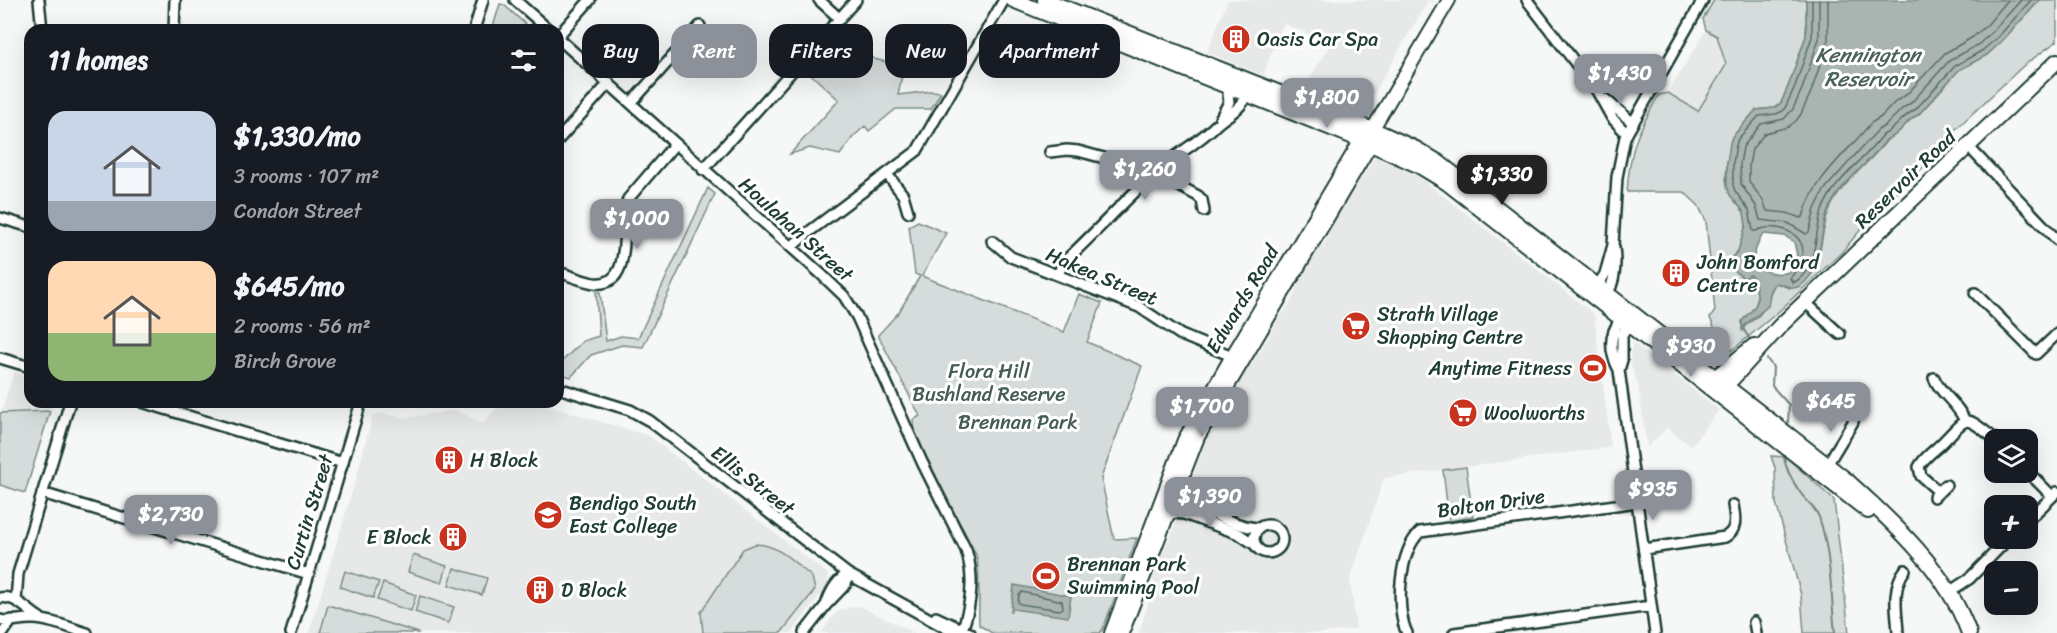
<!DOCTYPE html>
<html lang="en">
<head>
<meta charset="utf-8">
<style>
	body { margin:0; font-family:Sriracha,sans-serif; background:#242831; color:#f1f3f6; height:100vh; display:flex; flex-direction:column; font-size:22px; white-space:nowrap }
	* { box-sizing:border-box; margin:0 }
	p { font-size:20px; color:#9ea1a6 }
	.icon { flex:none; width:33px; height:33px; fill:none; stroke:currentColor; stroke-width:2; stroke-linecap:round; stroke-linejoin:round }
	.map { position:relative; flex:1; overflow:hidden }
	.details { position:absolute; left:24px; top:24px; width:540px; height:384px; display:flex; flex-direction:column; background:#171b24; border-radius:18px; box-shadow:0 6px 24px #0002 }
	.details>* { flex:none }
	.guide { position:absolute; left:582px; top:24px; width:570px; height:54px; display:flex; gap:12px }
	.controls { position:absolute; left:1984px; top:429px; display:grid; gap:12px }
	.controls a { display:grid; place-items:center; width:54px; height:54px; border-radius:12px; background:#171b24; box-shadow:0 6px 24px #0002; font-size:30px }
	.price { position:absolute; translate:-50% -51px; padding:0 14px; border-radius:12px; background:#8c9099; color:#fff; font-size:20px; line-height:39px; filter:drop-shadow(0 2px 3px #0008) }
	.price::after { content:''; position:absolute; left:50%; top:36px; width:18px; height:14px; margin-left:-9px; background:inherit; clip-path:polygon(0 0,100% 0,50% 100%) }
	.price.on { background:#222; color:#fff }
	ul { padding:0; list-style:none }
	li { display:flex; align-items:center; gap:18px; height:150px; padding:0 24px }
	li span { display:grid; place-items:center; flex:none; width:168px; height:120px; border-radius:18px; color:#555 }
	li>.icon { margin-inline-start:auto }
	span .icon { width:72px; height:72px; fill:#fffc; stroke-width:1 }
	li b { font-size:26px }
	h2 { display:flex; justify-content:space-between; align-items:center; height:72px; padding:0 24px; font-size:26px }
	.tag { padding:0 21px; border-radius:18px; background:#171b24; box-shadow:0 6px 24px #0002; font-size:21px; line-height:54px }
	.tag.on { background:#8c9099; color:#fff }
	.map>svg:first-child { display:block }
	.built { fill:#e6e9e8 }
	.green { fill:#d6dcdb; stroke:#7a8c88; stroke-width:1.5 }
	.water { fill:#aab5b1; stroke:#72857f; stroke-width:1.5; fill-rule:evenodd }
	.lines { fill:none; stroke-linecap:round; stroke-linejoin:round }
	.shore { stroke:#576d66; stroke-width:1.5 }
	.stream { stroke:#72857f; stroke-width:2 }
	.minor-casing { stroke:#1f3d34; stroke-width:14 }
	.tertiary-casing { stroke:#1f3d34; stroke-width:16 }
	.secondary-casing { stroke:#1f3d34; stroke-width:18 }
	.minor { stroke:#fff; stroke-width:9 }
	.tertiary { stroke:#fff; stroke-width:12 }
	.secondary { stroke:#fff; stroke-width:14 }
	.labels { text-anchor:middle; stroke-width:6; stroke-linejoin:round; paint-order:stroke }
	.poi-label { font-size:20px; fill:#1f3d34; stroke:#fff; text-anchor:start }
	.street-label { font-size:20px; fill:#1f3d34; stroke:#fff }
	.park-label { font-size:20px; fill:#445d55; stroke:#fff }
	.water-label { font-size:21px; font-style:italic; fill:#49615a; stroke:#fff }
</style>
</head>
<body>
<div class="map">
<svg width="2057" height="633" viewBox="0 0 2057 633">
	<rect width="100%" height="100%" fill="#f6f7f7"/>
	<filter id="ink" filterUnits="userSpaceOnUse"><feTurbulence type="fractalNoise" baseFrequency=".0167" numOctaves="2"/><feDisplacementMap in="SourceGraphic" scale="12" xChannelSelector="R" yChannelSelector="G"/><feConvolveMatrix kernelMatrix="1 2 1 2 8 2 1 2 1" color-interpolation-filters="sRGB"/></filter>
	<g filter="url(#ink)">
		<path class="built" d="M1228,0H1434L1433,3L1428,1L1366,107L1356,112L1302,91L1331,43L1284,24L1280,30L1266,67L1265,74L1267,77L1207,52Z
			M1706,30L1717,36L1727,65L1698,111L1668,93Z
			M1375,157L1410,170L1594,314L1611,447L1384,478L1350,580L1356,629L1325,633H1139L1155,582L1151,579L1178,519L1206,440L1254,357L1260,352L1276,323L1292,300L1305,269L1317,248L1323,246L1337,215Z
			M1633,343L1719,410L1691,446L1667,428L1647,447L1638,384L1631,365L1630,354Z
			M14,372L30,377V402H52L50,411L1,413Z
			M503,402H535L649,436L828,574V584L792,633H309L356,479L373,415L376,416L377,413L407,418L455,410L483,423Z
			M859,606L915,633H821L835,614L841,610Z"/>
		<path class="green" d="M1714,0H1806V36L1789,84L1781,103L1774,108L1756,110L1732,137L1727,163L1726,180L1730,195L1744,212L1746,225L1738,251L1731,258V264L1735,272L1744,278L1750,275C1755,280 1755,282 1756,288C1760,307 1753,308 1742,321V330C1746,323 1754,321 1760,314C1767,305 1769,292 1776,283L1789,288C1794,285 1804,282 1809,277C1822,264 1821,228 1829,211C1841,182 1869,164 1888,139C1901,135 1905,120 1918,115L1959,70L1987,55L2002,41L2040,0H2057V41L2023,66L1940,144L1936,155L1874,214L1841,253L1777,313L1731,351L1722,344L1710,318L1715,311L1706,221L1698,205L1684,192H1627C1630,147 1637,133 1659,95L1668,93L1698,111L1726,65L1717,36L1706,30L1703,19Z
			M500,4L504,5L532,30H492Z
			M840,27L874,59L904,66L898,95L932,91L941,92L931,109H896L869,131L865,126L853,137L840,155L810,148L790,154L839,100L804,68Z
			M708,188L715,194L643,347L622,345L591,355L571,377L558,373V365L583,341L599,336L596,292H600L606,341L621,336L638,338Z
			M918,221L946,233L922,276L1064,332L1079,294L1102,303L1087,342L1142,366L1101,478L1114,539L1137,538L1103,629L1100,633H992L979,625C978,609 981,568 976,555C958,513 919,466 913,420L920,416L878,335L899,312L920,276L915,274L909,226Z
			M50,411L25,493L0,485V413Z
			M1771,456L1786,457L1834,500L1849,633H1804L1801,595L1776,503L1775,468Z
			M1466,467L1473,517L1449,521L1443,470Z
			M755,544C778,544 795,563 812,577L815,590L781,633H703L701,612L743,549Z
			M413,555L447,566L442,583L408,572Z
			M454,568L487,578L482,595L449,585Z
			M345,571L379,582L373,598L340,587Z
			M383,583L416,595L411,611L377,600Z
			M420,596L454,607L448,623L415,612Z
			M328,605L419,633H320Z"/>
		<path class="water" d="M1806,0H2040L2002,41L1987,55L1959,70L1918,115C1905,120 1901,135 1887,139C1869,164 1840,182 1828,211C1819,233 1823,264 1805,282C1794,293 1788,285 1776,283L1771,288L1768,306L1745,325L1743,331L1742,321C1753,308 1760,307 1756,288C1755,282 1755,280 1751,275L1744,278C1735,272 1730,269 1731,258L1738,251L1746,225L1744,212L1730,195L1727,186V163L1730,143L1732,137L1756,110L1774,108L1781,103L1789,84L1806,36ZM1764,234L1785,236L1794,242L1797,255L1789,272C1775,276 1762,272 1752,261C1754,255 1759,237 1764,234Z
			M1014,585L1071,596L1068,617L1013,609L1011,611Z"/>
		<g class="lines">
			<path class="shore" d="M1812,0V37L1795,86L1786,106L1783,111L1776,114L1759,116L1738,139L1736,145L1733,163V185L1735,191L1749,210L1753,231H1756C1775,220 1815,236 1799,262C1796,268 1796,273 1790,278L1793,283C1818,271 1814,233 1822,211C1833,180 1864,161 1883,135C1896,129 1903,115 1916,109L1955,66L1983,50L1998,37L2031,0
				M1819,0V39L1802,89L1793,109L1784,119L1761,124L1743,147L1740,164L1741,184L1756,206L1760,220L1788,223L1806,234L1809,232L1815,209L1825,189L1856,154L1878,130L1886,125L1903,108L1911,103L1949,61L1979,44L1993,31L2021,0
				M1828,0V41L1811,92L1801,114L1796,121L1788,127L1765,133L1752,149L1749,165V182L1763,200L1767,211L1787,213L1800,218L1803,217C1814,177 1846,154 1871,123L1881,117L1896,101L1906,95L1945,53L1973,37L1987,25L2008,0
				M1022,592L1062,601L1063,608L1060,610L1020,604L1018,602L1019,595Z"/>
			<path class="stream" d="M1744,330L1749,338
				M1767,359L1773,367L1772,386L1789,405L1788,424
				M1784,457C1786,471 1794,484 1802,495C1808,502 1815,508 1819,517C1831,552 1831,597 1835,633"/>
			<g class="minor-casing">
				<path id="minor" d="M39,0L42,30
					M515,0L549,30
					M819,0L840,19
					M1527,0L1597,91L1612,118L1627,134
					M174,30L175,0
					M474,30L483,0
					M558,36L590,0
					M558,38L821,274L844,296L857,317L922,462L966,550C975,578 971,607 961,633
					M1605,99L1632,122
					M631,103L700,26
					M1220,119L1229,102L1227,85
					M558,140L609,83
					M1967,145L2057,240
					M1050,152L1067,150L1078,151L1156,172
					M703,170L856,0
					M1155,173L1198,196L1202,200L1204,211
					M887,174L903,195L908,212
					M0,218L30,227
					M992,241L1011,257L1139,307L1181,335L1232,356
					M791,247L810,231L917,151L1004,0
					M558,272C569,275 582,281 594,283C635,288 620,223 628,199L675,144
					M1057,275L1066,260C1096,232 1124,201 1155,173C1174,155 1197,144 1216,125C1226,115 1245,108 1246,93
					M1598,285L1605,274L1613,245L1617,177L1625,137L1703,0
					M1608,293C1616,279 1616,263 1614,247
					M1975,293L2036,354L2057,334
					M1805,302L1840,334
					M1621,319C1608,335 1610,353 1619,370L1655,633
					M0,358L30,367
					M1619,370L1622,360V335L1628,324
					M1934,378C1941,395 1957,402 1965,421
					M558,388L630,410L650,421L848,574L955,633
					M142,402L343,463
					M1827,465L1853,422L1855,411L1847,403L1837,400
					M2028,472L2052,496
					M1938,491L1921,476L1919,467C1924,457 1933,452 1941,444C1969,416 1962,413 1996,440
					M42,493L309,574
					M1934,497L1946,485
					M1167,501C1195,500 1228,526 1258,528
					M1167,516L1174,513L1184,514L1239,534L1254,544
					M2028,520L2057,492
					M1254 539a14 14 0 1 1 28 0a14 14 0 1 1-28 0Z
					M1644,549L1725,537C1738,530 1735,517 1733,505
					M1949,592L1969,579L2009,538
					M0,598C14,594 28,611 40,618
					M16,601L18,574L70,402
					M827,602C831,591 837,580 848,574
					M936,617L970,633
					M0,620C9,623 23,618 34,619C52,620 70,628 87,633
					M1754,622L1756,633
					M3,633L12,620
					M291,633L361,402
					M804,633L826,605L846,584L848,574
					M1407,633C1395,609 1399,552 1420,532L1637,502
					M1454,633L1651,606
					M1898,633C1897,612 1891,588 1905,570"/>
			</g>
			<g class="tertiary-casing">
				<path id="tertiary" d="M1372,130L1449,0
					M1111,633L1184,440L1232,356L1361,140
					M1122,633L1198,437L1371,144"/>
			</g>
			<g class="secondary-casing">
				<path id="secondary" d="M1013,0L1371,144L1418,165L1446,182L1868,511
					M1045,0L1383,134L1416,149L1438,162L1845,479C1893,522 1947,571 1969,633
					M1710,382L1754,346
					M1717,385L1732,379L1780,326L2057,61"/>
			</g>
			<use href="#minor" class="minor"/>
			<use href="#tertiary" class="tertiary"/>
			<use href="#secondary" class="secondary"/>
		</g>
	</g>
	<defs>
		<g id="building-disc" transform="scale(1.5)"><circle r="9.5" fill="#c8321e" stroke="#fff"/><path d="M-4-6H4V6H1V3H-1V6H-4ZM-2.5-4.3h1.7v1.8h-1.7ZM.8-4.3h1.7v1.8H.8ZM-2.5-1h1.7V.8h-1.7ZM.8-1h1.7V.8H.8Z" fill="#fff"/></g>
		<g id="supermarket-disc" transform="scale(1.5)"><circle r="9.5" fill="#c8321e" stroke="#fff"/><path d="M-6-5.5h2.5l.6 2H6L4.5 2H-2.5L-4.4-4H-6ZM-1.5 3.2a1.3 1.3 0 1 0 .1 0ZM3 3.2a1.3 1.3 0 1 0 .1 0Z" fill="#fff"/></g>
		<g id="stadium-disc" transform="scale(1.5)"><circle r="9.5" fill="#c8321e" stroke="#fff"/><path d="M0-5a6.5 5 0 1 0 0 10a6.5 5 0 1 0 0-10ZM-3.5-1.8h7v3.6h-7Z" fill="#fff"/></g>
		<g id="school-disc" transform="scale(1.5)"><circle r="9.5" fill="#c8321e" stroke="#fff"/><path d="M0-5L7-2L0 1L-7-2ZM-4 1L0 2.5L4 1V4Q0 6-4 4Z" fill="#fff"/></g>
	</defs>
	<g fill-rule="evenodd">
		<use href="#building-disc" x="1236" y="39"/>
		<use href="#building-disc" x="1676" y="273"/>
		<use href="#supermarket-disc" x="1356" y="326"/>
		<use href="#stadium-disc" x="1593" y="368"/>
		<use href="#supermarket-disc" x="1463" y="413"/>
		<use href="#building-disc" x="449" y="460"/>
		<use href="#school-disc" x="548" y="515"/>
		<use href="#building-disc" x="453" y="537"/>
		<use href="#stadium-disc" x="1046" y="576"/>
		<use href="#building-disc" x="540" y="590"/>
	</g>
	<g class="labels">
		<g class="poi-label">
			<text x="1257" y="46">Oasis Car Spa</text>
			<text x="1697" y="269">John Bomford<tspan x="1697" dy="23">Centre</tspan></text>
			<text x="1377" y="321">Strath Village<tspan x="1377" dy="23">Shopping Centre</tspan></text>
			<text x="1572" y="375" text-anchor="end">Anytime Fitness</text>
			<text x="1484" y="420">Woolworths</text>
			<text x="470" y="467">H Block</text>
			<text x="569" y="510">Bendigo South<tspan x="569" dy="23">East College</tspan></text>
			<text x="432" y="544" text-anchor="end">E Block</text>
			<text x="1067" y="571">Brennan Park<tspan x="1067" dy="23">Swimming Pool</tspan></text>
			<text x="561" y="597">D Block</text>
		</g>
		<g class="street-label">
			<text transform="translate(1905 179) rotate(-44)" y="7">Reservoir Road</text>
			<text transform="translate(796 229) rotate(42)" y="7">Houlahan Street</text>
			<text transform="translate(1102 276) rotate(23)" y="7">Hakea Street</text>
			<text transform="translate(1242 299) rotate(-59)" y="7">Edwards Road</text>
			<text transform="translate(753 480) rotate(38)" y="7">Ellis Street</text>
			<text transform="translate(1491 503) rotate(-8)" y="7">Bolton Drive</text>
			<text transform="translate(309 512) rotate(-73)" y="7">Curtin Street</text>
		</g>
		<g class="park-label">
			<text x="989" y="378">Flora Hill<tspan x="989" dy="23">Bushland Reserve</tspan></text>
			<text x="1018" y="429">Brennan Park</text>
		</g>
		<g class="water-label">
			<text x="1868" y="62">Kennington<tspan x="1868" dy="24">Reservoir</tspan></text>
		</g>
	</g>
</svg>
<div class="controls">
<a><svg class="icon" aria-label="layers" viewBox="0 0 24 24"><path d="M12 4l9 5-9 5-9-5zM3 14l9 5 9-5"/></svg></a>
<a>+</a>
<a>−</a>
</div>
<b class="price" style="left:1620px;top:105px">$1,430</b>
<b class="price" style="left:1327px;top:129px">$1,800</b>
<b class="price" style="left:1145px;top:201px">$1,260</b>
<b class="price on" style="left:1502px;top:206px">$1,330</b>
<b class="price" style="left:637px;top:250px">$1,000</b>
<b class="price" style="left:1691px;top:378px">$930</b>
<b class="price" style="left:1831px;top:433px">$645</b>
<b class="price" style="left:1202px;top:438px">$1,700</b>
<b class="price" style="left:1653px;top:521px">$935</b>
<b class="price" style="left:1210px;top:528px">$1,390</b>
<b class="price" style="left:171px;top:546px">$2,730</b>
<div class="guide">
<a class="tag">Buy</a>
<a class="tag on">Rent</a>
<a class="tag">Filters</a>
<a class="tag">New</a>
<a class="tag">Apartment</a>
</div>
<section class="details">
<h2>11 homes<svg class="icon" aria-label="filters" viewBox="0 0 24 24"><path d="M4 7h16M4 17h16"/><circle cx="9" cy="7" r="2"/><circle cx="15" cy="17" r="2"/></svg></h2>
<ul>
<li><span style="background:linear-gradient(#c9d6e8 75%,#9aa5b1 0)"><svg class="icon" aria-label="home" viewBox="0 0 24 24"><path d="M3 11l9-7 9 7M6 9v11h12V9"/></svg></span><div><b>$1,330/mo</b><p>3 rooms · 107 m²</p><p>Condon Street</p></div></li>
<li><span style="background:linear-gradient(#ffd9b3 60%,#8fb573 0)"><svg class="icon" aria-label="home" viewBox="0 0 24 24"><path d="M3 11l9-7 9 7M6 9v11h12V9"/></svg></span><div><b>$645/mo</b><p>2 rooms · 56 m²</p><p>Birch Grove</p></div></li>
</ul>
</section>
</div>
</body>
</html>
